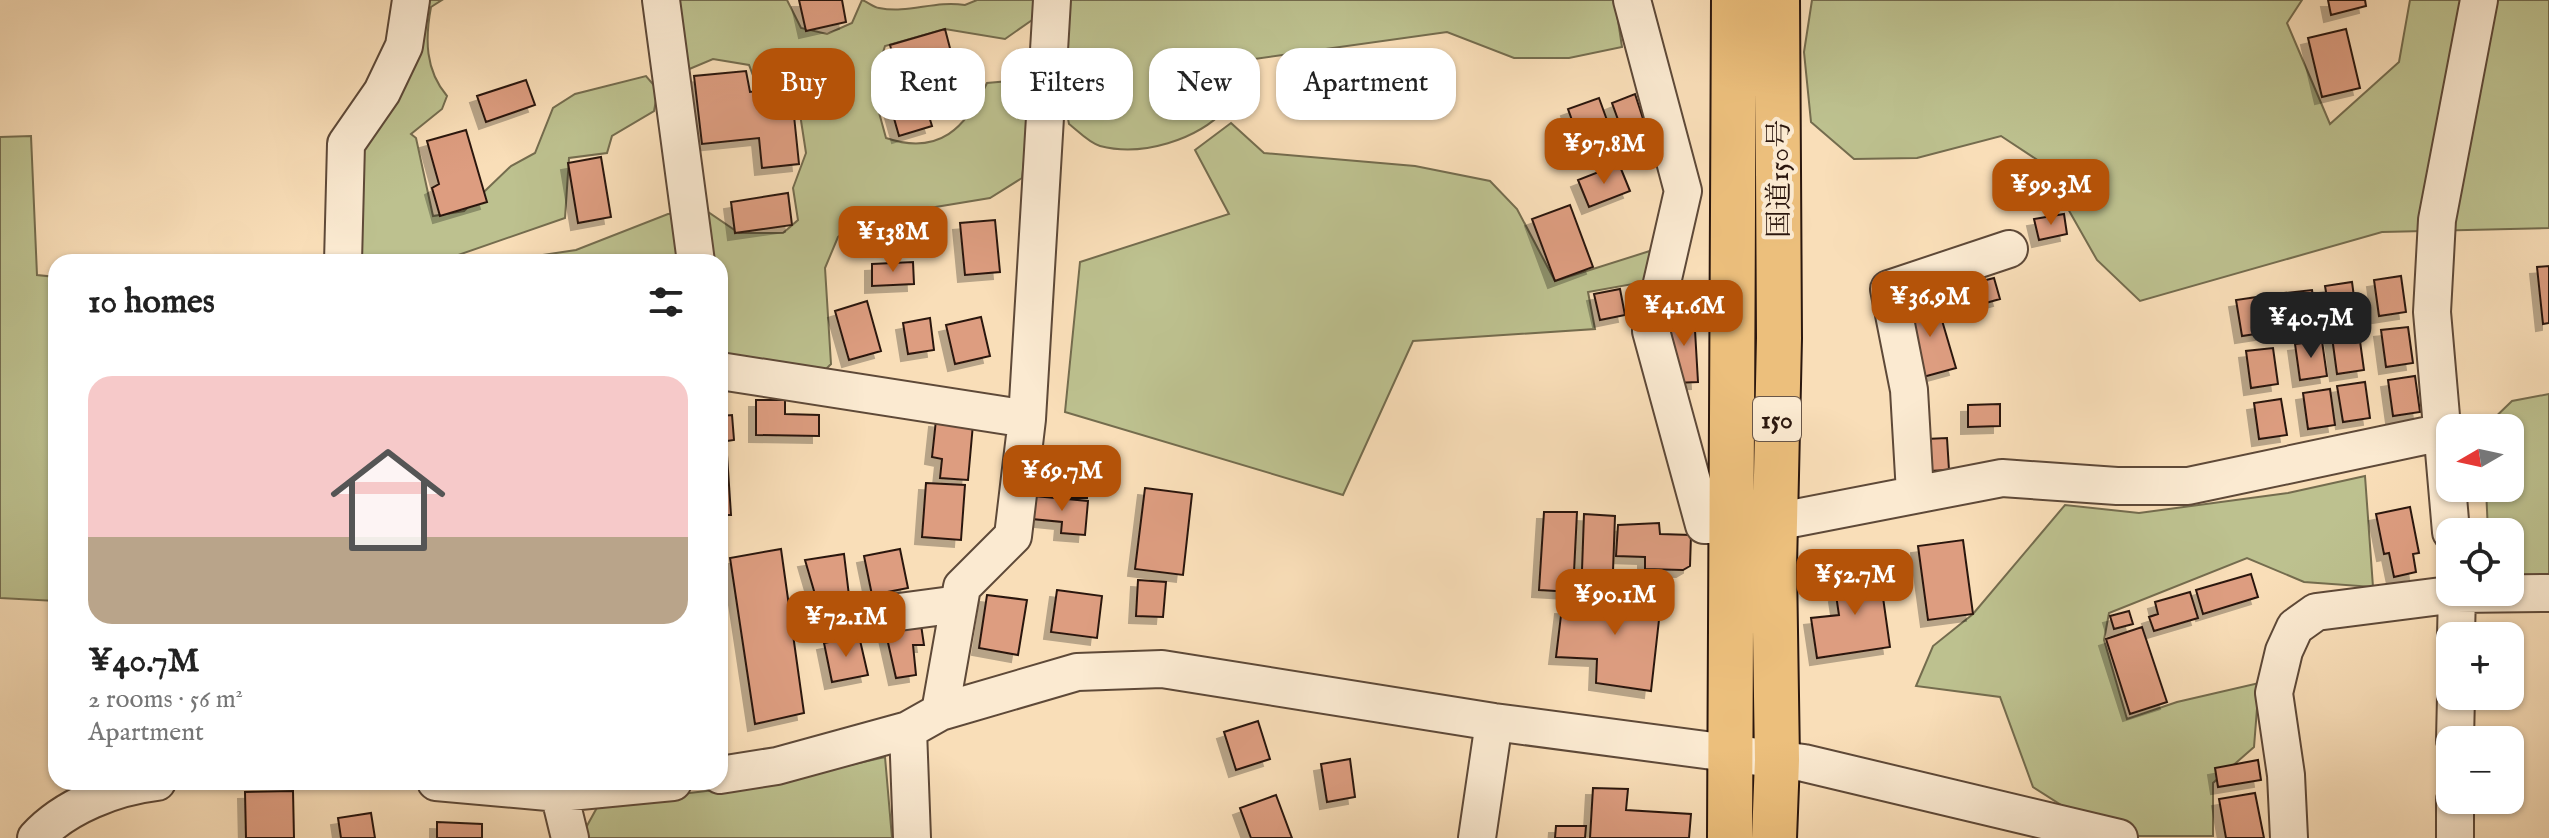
<!DOCTYPE html>
<html lang="en">
<head>
<meta charset="utf-8">
<style>
	body { margin:0; font-family:"IM FELL English","Noto Serif JP",serif; background:#f2f2f2; color:#222; height:100vh; display:flex; flex-direction:column; font-size:30px; white-space:nowrap }
	* { box-sizing:border-box; margin:0 }
	p { font-size:26px; color:#767676 }
	.icon { flex:none; width:44px; height:44px; fill:none; stroke:currentColor; stroke-width:2; stroke-linecap:round; stroke-linejoin:round }
	.map { position:relative; flex:1; overflow:hidden }
	.details { position:absolute; left:48px; top:254px; width:680px; height:536px; display:flex; flex-direction:column; background:#fff; border-radius:24px; box-shadow:0 2px 6px #0004 }
	.details>* { flex:none }
	.banner { position:absolute; left:752px; top:48px; width:760px; height:72px; display:flex; gap:16px }
	.needle { width:52px; rotate:261deg }
	.tools { position:absolute; left:2436px; top:414px; display:grid; gap:16px }
	.tools a { display:grid; place-items:center; width:88px; height:88px; border-radius:16px; background:#fff; box-shadow:0 2px 6px #0004; font-size:40px }
	.price { position:absolute; translate:-50% -68px; padding:0 18px; border-radius:16px; background:#b45309; color:#fff; font-size:26px; line-height:52px; filter:drop-shadow(0 2px 4px #0008) }
	.price::after { content:''; position:absolute; left:50%; top:48px; width:24px; height:18px; margin-left:-12px; background:inherit; clip-path:polygon(0 0,100% 0,50% 100%) }
	.price.selected { background:#222; color:#fff }
	ul { padding:0; list-style:none }
	li { display:grid; align-content:center; gap:16px; height:424px; padding:0 40px }
	li span { display:grid; place-items:center; height:248px; border-radius:24px; color:#555 }
	li>.icon { margin-inline-start:auto }
	span .icon { width:144px; height:144px; fill:#fffc; stroke-width:1 }
	li b { font-size:34px }
	h2 { display:flex; justify-content:space-between; align-items:center; height:96px; padding:0 40px; font-size:34px }
	.chip { padding:0 28px; border-radius:24px; background:#fff; box-shadow:0 2px 6px #0004; font-size:28px; line-height:72px }
	.chip.selected { background:#b45309; color:#fff }
	.map>svg:first-child { display:block }
	.green { fill:#bdc18f; stroke:#746c4e; stroke-width:2 }
	.building { fill:#dd9d80; stroke:#2b170e; stroke-width:2; filter:url(#shadow) }
	.lines { fill:none; stroke-linecap:round; stroke-linejoin:round }
	.minor-casing { stroke:#5e4938; stroke-width:40 }
	.highway-casing { stroke:#2b170e; stroke-width:48 }
	.minor { stroke:#fbead1; stroke-width:36 }
	.highway { stroke:#ecbf7c; stroke-width:44 }
	.labels { text-anchor:middle; stroke-width:8; stroke-linejoin:round; paint-order:stroke }
	.shield { fill:#fbead1; stroke:#695648; stroke-width:2 }
	.shield-label { font-size:26px; font-weight:bold; fill:#2b170e }
	.street-label { font-size:28px; fill:#2b170e; stroke:#fbead1 }
</style>
</head>
<body>
<div class="map">
<svg width="2549" height="838" viewBox="0 0 2549 838">
	<defs>
		<filter id="shadow"><feDropShadow dx="-7" dy="7" stdDeviation="0" flood-color="#0004"/></filter>
	</defs>
	<rect width="100%" height="100%" fill="#f9deb8"/>
	<filter id="stains"><feTurbulence type="fractalNoise" baseFrequency=".0025" numOctaves="4"/><feColorMatrix values="0 0 0 0 .2 0 0 0 0 .09 0 0 0 0 .02 0 0 0 .5 -.17"/></filter>
	<radialGradient id="worn" r=".72"><stop offset=".6" stop-color="#630" stop-opacity="0"/><stop offset="1" stop-color="#630" stop-opacity=".3"/></radialGradient>
	<path class="green" d="M409,0H442L431,7C425,39 425,70 447,96L442,109L411,134L416,138L433,216L464,211L511,166L535,153L553,108L575,94L646,76L658,90L654,111L612,136L607,153L569,158L565,218L438,262H352L346,164Z
		M678,0H787L801,28L827,34L852,23L862,0C868,2 873,7 879,8C909,14 934,0 965,5L977,0H1036L1035,18L1005,39L945,29L885,46L872,87L886,138C939,156 966,128 987,83L1020,80L1031,101L1022,178L990,198L863,219L838,237L825,268L831,364L819,376L720,358V262H496L576,250L668,214L690,212L695,219L708,212L739,233H783L798,220L793,188L806,153L796,88L777,83L757,86L749,65L713,59L687,70Z
		M1063,0H1615L1622,47L1569,58H1514L1447,32L1226,63V109C1197,140 1142,157 1100,146C1089,143 1078,131 1069,124L1056,59Z
		M1812,0H2302L2287,23L2330,124L2399,62L2410,0H2549V228L2382,232L2140,301L2097,260L2042,163L2001,136L1917,158L1854,159L1811,122L1804,52Z
		M1231,123L1264,153L1415,166L1490,181L1517,209L1555,281L1653,250L1650,281L1588,292L1595,329L1413,341L1343,495L1065,412L1080,262L1229,214L1195,150Z
		M31,136L37,275L56,277V601L0,598V137Z
		M2549,394V578L2535,583L2510,571V532H2488L2486,488H2510V428H2484L2512,401Z
		M2365,476L2373,587L2304,582L2247,558L2109,613L2104,640L2127,719L2177,702L2259,683L2254,747L2213,783V836H2133L2091,824L2033,787L2000,697L1916,686L1933,646L1973,614L2065,505L2139,513L2288,493Z
		M885,757L892,838H584L583,833L599,804L772,783Z"/>
	<path class="building" d="M799,0H842L846,22L806,31Z
		M2328,0H2365L2366,6L2331,15Z
		M945,29L951,52L896,67L890,45Z
		M2346,29L2360,88L2322,97L2308,38Z
		M746,71L750,92L791,87L799,164L762,168L759,138L702,144L694,76Z
		M926,72L933,97L924,100L932,126L899,136L884,83Z
		M526,80L535,105L486,122L477,96Z
		M1635,94L1647,131L1625,139L1612,103Z
		M1599,98L1617,148L1586,159L1568,109Z
		M466,130L487,202L440,216L432,188L439,184L427,141Z
		M601,157L611,217L578,223L568,163Z
		M1619,164L1630,191L1589,207L1578,180Z
		M788,193L792,225L735,233L731,202Z
		M1570,205L1593,267L1555,281L1532,219Z
		M2064,214L2067,234L2039,240L2034,219Z
		M995,220L1000,272L965,275L960,223Z
		M913,262L914,284L872,286V264Z
		M2549,266V323L2543,324L2537,267Z
		M2401,276L2406,312L2379,316L2374,280Z
		M1994,278L2000,299L1950,313L1944,291Z
		M2352,282L2357,319L2331,322L2325,286Z
		M1620,289L1625,315L1600,320L1594,294Z
		M2312,290L2317,326L2290,330L2285,293Z
		M2264,296L2269,332L2242,336L2236,300Z
		M1936,300L1956,368L1923,377L1904,310Z
		M867,301L881,351L849,360L835,311Z
		M1694,313L1698,382L1674,383L1670,315Z
		M981,317L990,356L955,364L946,325Z
		M930,318L934,350L908,354L903,323Z
		M2408,327L2413,363L2386,367L2381,330Z
		M2359,334L2364,370L2337,374L2332,337Z
		M2322,341L2327,376L2300,380L2295,344Z
		M2273,348L2278,384L2251,388L2246,351Z
		M2415,376L2420,412L2393,416L2388,380Z
		M2365,382L2370,418L2343,422L2337,386Z
		M2330,389L2335,425L2308,429L2303,393Z
		M2281,399L2287,435L2259,439L2254,403Z
		M756,400H785V414L819,415V436L756,435Z
		M2000,404V426L1968,427V405Z
		M732,415L734,440L720,442V416Z
		M936,420L973,424L968,480L940,478L942,459L932,457Z
		M1947,438L1949,470L1928,471L1926,439Z
		M1051,453L1088,454L1087,498L1050,497Z
		M720,455H727L731,515H720Z
		M926,483L965,485L961,540L922,537Z
		M1145,488L1192,494L1183,575L1135,569Z
		M1034,496L1088,501L1085,535L1061,533L1062,522L1032,519Z
		M2410,507L2419,553L2413,554L2416,572L2394,577L2389,553L2384,554L2376,514Z
		M1544,512H1577L1573,592L1539,590Z
		M1584,514L1615,516L1613,571L1582,570Z
		M1659,523L1660,534L1691,535L1690,566L1683,570L1645,569V557L1616,556L1618,525Z
		M1963,540L1973,614L1928,620L1918,546Z
		M781,549L804,713L755,724L730,558Z
		M900,549L908,588L872,595L864,556Z
		M844,554L850,604L819,608L805,560Z
		M1877,555L1890,647L1817,658L1811,618L1839,615L1836,595L1859,592L1855,558Z
		M2251,574L2258,597L2203,614L2196,590Z
		M1138,580L1166,582L1163,617L1136,616Z
		M1604,588L1662,593L1651,691L1596,683L1597,659L1556,657L1562,607L1598,609Z
		M1057,590L1102,596L1097,638L1051,632Z
		M2190,592L2198,618L2154,631L2149,617L2158,614L2155,602Z
		M987,595L1027,600L1018,655L979,648Z
		M2129,611L2133,624L2114,629L2110,616Z
		M920,618L924,645H913L916,675L896,678L884,625Z
		M2142,627L2167,702L2130,714L2106,639Z
		M859,636L868,675L832,682L824,643Z
		M1258,721L1270,759L1236,770L1224,732Z
		M1350,759L1355,797L1327,802L1321,764Z
		M2258,760L2261,780L2218,787L2215,768Z
		M1593,788L1628,789L1626,810L1691,814L1689,838H1590Z
		M293,791L294,838H246L245,792Z
		M2255,793L2264,838H2226L2219,799Z
		M1276,795L1292,838H1251L1240,808Z
		M371,813L375,838H341L338,818Z
		M437,822L482,824V838H437Z
		M1556,826H1586L1585,838H1555Z"/>
	<g class="lines">
		<g class="minor-casing">
			<path id="minor" d="M661,0L696,262
				M1632,0L1683,191L1651,331L1704,525H1734
				M343,262L346,144L382,92L404,46L411,0
				M720,371L1027,419
				M1915,493L1909,390L1889,289L2009,249
				M1775,522L2002,478L2117,486H2188L2443,432
				M2451,532L2432,312L2437,220L2479,0
				M869,616L959,604
				M2456,636L2457,592
				M940,712L962,587L1013,536L1027,419L1052,0
				M908,730L912,838
				M2455,740L2456,696
				M720,775L777,766L908,730L940,712L1077,672L1162,669L1494,722L1804,763L2119,838
				M436,782L559,793L673,782
				M559,793L570,838
				M36,838C65,806 115,787 157,782
				M1477,838L1494,722
				M2289,838L2286,775L2274,693L2284,651L2295,627L2316,612L2457,594L2549,593
				M2455,838V800"/>
		</g>
		<g class="highway-casing">
			<path id="highway" d="M1730,838L1734,0
				M1774,838L1777,760L1774,567L1779,338L1777,0"/>
		</g>
		<use href="#minor" class="minor"/>
		<use href="#highway" class="highway"/>
	</g>
	<g class="labels">
		<rect class="shield" x="1753" y="397" width="48" height="44" rx="6"/>
		<g class="shield-label">
			<text x="1777" y="428">150</text>
		</g>
		<g class="street-label">
			<text transform="translate(1778 179) rotate(-90)" y="10">国道150号</text>
		</g>
	</g>
	<rect width="100%" height="100%" filter="url(#stains)"/>
	<rect width="100%" height="100%" fill="url(#worn)"/>
</svg>
<div class="tools">
<a><svg class="needle" viewBox="-14 -14 28 28"><path d="M0-13l5 13h-10z" fill="#e53935"/><path d="M0 13l5-13h-10z" fill="#767676"/></svg></a>
<a><svg class="icon" aria-label="locate" viewBox="0 0 24 24"><circle cx="12" cy="12" r="6"/><path d="M12 2v4M12 18v4M2 12h4M18 12h4"/></svg></a>
<a>+</a>
<a>−</a>
</div>
<b class="price" style="left:1604px;top:186px">¥97.8M</b>
<b class="price" style="left:2051px;top:227px">¥99.3M</b>
<b class="price" style="left:893px;top:274px">¥138M</b>
<b class="price" style="left:1930px;top:339px">¥36.9M</b>
<b class="price" style="left:1684px;top:348px">¥41.6M</b>
<b class="price selected" style="left:2311px;top:360px">¥40.7M</b>
<b class="price" style="left:1062px;top:513px">¥69.7M</b>
<b class="price" style="left:1855px;top:617px">¥52.7M</b>
<b class="price" style="left:1615px;top:637px">¥90.1M</b>
<b class="price" style="left:846px;top:659px">¥72.1M</b>
<div class="banner">
<a class="chip selected">Buy</a>
<a class="chip">Rent</a>
<a class="chip">Filters</a>
<a class="chip">New</a>
<a class="chip">Apartment</a>
</div>
<section class="details">
<h2>10 homes<svg class="icon" aria-label="filters" viewBox="0 0 24 24"><path d="M4 7h16M4 17h16"/><circle cx="9" cy="7" r="2"/><circle cx="15" cy="17" r="2"/></svg></h2>
<ul>
<li><span style="background:linear-gradient(#f6c9c9 65%,#b9a48a 0)"><svg class="icon" aria-label="home" viewBox="0 0 24 24"><path d="M3 11l9-7 9 7M6 9v11h12V9"/></svg></span><div><b>¥40.7M</b><p>2 rooms · 56 m²</p><p>Apartment</p></div></li>
</ul>
</section>
</div>
</body>
</html>
